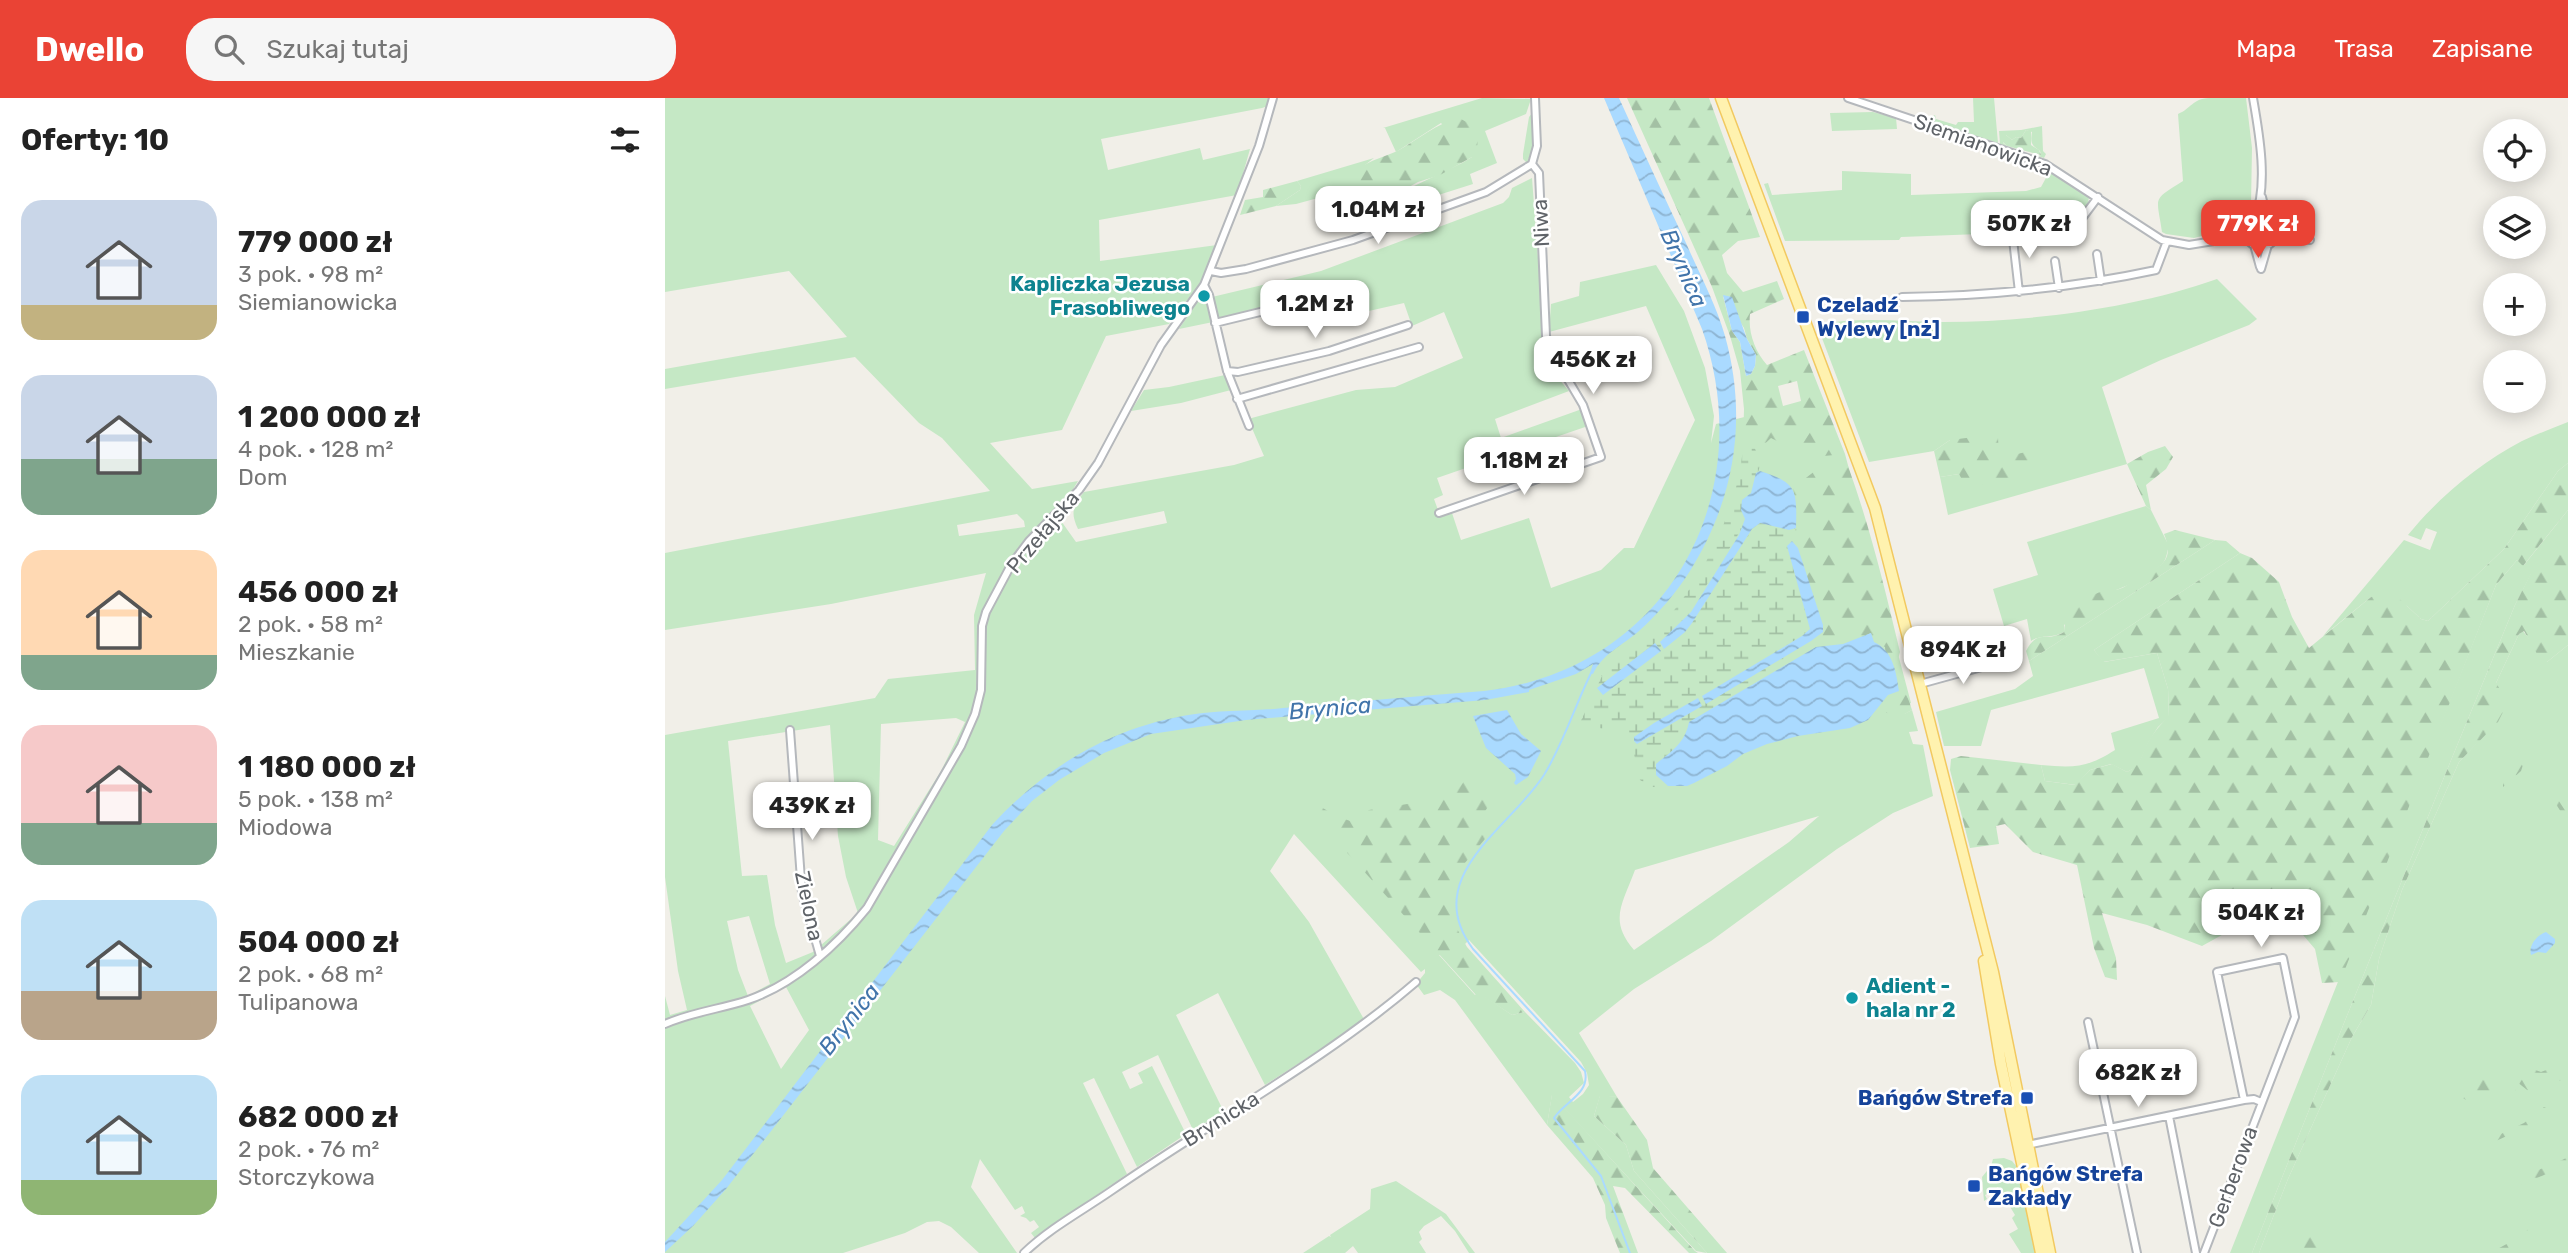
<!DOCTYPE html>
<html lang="pl">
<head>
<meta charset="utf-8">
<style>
	body { margin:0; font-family:Rubik,sans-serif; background:#f6f6f6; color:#222; height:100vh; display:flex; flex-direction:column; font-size:26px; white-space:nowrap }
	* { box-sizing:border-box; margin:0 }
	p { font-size:23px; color:#767676 }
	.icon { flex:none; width:38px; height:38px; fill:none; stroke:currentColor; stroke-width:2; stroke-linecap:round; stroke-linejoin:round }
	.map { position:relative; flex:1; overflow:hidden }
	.details { display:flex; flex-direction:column; background:#fff; width:665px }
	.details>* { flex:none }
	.fabs { position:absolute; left:1818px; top:21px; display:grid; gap:14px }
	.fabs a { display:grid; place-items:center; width:63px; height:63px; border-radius:50%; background:#fff; box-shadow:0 4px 18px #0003; font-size:35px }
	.price { position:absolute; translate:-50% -60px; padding:0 16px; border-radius:14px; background:#fff; color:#222; font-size:23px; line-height:46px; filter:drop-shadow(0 2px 4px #0008) }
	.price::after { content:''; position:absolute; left:50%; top:42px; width:21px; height:16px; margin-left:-10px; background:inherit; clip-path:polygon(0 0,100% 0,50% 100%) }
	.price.on { background:#ea4335; color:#fff }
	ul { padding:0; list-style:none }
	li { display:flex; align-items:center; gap:21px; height:175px; padding:0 21px }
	li span { display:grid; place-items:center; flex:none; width:196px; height:140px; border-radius:21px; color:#555 }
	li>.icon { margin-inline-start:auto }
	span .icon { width:84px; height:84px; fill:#fffc; stroke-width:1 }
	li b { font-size:30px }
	h2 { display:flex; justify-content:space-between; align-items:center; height:84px; padding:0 21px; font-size:30px }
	header { display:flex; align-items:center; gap:42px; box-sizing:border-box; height:98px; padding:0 35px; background:#ea4335; color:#fff }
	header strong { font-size:33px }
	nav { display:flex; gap:38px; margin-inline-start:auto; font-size:24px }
	.search { width:490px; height:63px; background:#f6f6f6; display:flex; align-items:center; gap:18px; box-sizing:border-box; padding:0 24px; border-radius:28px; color:#767676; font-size:26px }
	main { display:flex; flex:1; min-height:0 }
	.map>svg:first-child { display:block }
	.green { fill:#c5e8c5; fill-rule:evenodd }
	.forest { fill:url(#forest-firs); fill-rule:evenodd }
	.wetland { fill:url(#wetland-marsh) }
	.water { fill:url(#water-waves) }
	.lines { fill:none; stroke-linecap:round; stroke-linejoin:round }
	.stream { stroke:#aadaff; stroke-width:2 }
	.minor-casing { stroke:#b5b8bc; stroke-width:10 }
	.primary-casing { stroke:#f2c960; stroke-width:13 }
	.minor { stroke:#fff; stroke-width:6 }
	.primary { stroke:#fff2af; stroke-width:10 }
	.culture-dot { fill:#0f9aa8; stroke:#fff; stroke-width:2.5 }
	.transit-dot { fill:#1a4fb4; stroke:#fff; stroke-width:2.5 }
	.labels { text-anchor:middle; stroke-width:5; stroke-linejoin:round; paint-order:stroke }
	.street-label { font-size:21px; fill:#5f6368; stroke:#fff }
	.culture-label { font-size:21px; font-weight:bold; fill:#0d838f; stroke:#fff; text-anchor:end }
	.transit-label { font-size:21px; font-weight:bold; fill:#164399; stroke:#fff; text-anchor:start }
	.water-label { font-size:23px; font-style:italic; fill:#4174aa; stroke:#fff }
</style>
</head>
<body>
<header>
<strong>Dwello</strong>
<div class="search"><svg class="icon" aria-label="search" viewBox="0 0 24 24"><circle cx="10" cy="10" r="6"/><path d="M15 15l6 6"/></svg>Szukaj tutaj</div>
<nav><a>Mapa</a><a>Trasa</a><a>Zapisane</a></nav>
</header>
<main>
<section class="details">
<h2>Oferty: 10<svg class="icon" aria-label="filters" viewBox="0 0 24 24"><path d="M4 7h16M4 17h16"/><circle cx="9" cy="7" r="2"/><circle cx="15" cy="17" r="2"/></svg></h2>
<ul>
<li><span style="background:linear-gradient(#c9d6e8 75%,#c2b280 0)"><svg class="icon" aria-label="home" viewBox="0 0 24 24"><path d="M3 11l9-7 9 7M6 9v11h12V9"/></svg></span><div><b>779 000 zł</b><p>3 pok. · 98 m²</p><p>Siemianowicka</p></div></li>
<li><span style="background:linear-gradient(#c9d6e8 60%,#7fa58c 0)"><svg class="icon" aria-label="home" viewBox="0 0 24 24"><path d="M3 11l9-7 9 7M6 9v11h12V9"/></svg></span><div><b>1 200 000 zł</b><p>4 pok. · 128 m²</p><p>Dom</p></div></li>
<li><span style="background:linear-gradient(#ffd9b3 75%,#7fa58c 0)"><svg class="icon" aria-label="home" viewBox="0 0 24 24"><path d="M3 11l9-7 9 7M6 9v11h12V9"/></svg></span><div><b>456 000 zł</b><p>2 pok. · 58 m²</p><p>Mieszkanie</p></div></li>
<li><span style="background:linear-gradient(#f6c9c9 70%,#7fa58c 0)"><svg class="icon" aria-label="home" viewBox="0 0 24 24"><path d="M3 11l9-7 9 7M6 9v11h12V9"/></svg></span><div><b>1 180 000 zł</b><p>5 pok. · 138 m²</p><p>Miodowa</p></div></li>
<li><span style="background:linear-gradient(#bfe0f5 65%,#b9a48a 0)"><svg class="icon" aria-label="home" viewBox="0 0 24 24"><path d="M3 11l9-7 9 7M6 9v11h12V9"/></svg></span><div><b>504 000 zł</b><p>2 pok. · 68 m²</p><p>Tulipanowa</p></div></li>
<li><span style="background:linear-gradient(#bfe0f5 75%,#8fb573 0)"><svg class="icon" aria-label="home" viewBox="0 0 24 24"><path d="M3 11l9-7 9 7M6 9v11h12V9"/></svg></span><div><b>682 000 zł</b><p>2 pok. · 76 m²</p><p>Storczykowa</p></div></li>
</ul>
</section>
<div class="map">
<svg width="1903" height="1155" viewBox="0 0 1903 1155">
	<defs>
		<pattern id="forest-firs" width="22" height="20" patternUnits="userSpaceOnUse" patternTransform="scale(1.75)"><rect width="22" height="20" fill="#c5e8c5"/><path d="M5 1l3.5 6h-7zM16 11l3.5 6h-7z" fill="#a3c0a4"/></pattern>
		<pattern id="wetland-marsh" width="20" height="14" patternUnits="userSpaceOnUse" patternTransform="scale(1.75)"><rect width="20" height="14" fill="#c5e8c5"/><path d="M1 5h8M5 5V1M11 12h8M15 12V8" fill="none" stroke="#a3c0a4"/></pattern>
		<pattern id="water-waves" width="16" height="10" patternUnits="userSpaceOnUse" patternTransform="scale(1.75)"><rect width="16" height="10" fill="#aadaff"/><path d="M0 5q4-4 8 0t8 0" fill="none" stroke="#8eb4d2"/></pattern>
	</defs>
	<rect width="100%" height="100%" fill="#f1efe8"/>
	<path class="green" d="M0,0H605L603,8L597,10L436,41L443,72L535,50L538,62L585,51L572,97L434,122L435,163L552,147L538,181L504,226L441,238L397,332L325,345L367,391L413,383L404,398L374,429L380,436L394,420L411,444L502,425L499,413L413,431C405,414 408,408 419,394L569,367L599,358L583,321L691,292L730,289L798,260L779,214L747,228L739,205L695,215L678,190L552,220L547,199L656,173L838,105L844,99L847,90L867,80L881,266L904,293L830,321L836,340L917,311L923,328L772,380L778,397L769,401L773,412L785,409L796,442L864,420L886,490L936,472L959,450H969L1030,322L981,208L884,234L886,206L914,198L915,184L991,167L1019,213L1040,270L1049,318L1046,345L1051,326L1140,304L1177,356H1180L1246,605L1237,610L1239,616L1247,612L1253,633L1244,634L1248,646L1258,647L1268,698L1228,715L1172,751L1046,843L969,891L914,935L952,999L935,998L929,1018L961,1047L969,1073L1042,1155L1031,1153L887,997L882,1027L790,902L775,892L759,897L751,886L760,875V871L756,874L629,736L605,773L644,824L700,923L600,987L553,895L511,917L559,1014L528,1032L493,957L457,974L465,991L478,985L473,975L487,968L521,1036L472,1069L429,980L418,985L462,1076L370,1140L366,1135L374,1129L369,1122L365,1124L361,1120L355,1118L360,1115L357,1108L350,1112L315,1061L306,1089L352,1155H314L286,1129L274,1123L262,1124L240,1135L178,1155H0V898L5,917L22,912L13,873L0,779V637L210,600L223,581L310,572L309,517L321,475L166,506L0,532V455L325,393L277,340L254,325L190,259L0,291V271L182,239L124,173L0,194ZM352,416L359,423L360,429L294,438L292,427ZM291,620L300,624L276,673L229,748L213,742L216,626ZM165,627L173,738L181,779L193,815L148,854L121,865L110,827L102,777L77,778L63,643ZM1154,718L1124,744L969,852C943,822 958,805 970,772ZM84,818L105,886L83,898L73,872L62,823ZM804,842L916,964L922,975L924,987L918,996L908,1004L904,999L919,985L916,974L910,965L860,914L847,917L813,894L810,897L774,857L793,853ZM121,889L144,932L116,971L85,908Z
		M817,0L866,1L861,16L820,33L832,65L805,76L808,86L701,120L697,109L661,120L653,100L631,106L611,108L635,92L636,88L632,83L709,60L700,67L704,96L722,101L797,65L807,59L776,25L731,54L720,30H718Z
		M1308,0H1329L1333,45L1266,23V19L1270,17L1271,21L1291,27L1293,24H1309Z
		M1544,0H1581L1587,50L1586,107L1574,117L1565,131L1529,140L1501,136L1497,134C1492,98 1486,103 1518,83L1513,16C1527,10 1527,1 1544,0Z
		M868,14V49L862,65L858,61V56L864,19Z
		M1208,14L1231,20L1232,31L1167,33L1165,15Z
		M1377,28L1378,53L1381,56L1379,60L1373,58L1376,57L1375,53C1367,47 1365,46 1367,34L1361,32L1356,40L1351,39L1347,42L1341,37L1338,45L1342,48L1335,46L1334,33L1356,32Z
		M1383,68L1424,99C1423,112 1415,118 1403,121L1401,116L1346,123L1341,127V135L1236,139L1234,142L1120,143L1099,86L1103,85L1107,97L1177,92V73L1246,76V97L1361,93L1376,89L1382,78Z
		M1552,181L1592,221L1584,227L1496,262L1437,289L1462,366L1283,417L1275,379L1294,376L1334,360L1285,342L1269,353L1204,364L1152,227C1194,218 1236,224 1279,224C1365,224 1471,210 1552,181Z
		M540,192L548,224L514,231Z
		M560,277L566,292L516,305L466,313L479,292L504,289Z
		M1903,324V365L1893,373L1839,451L1763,523L1756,521L1742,508L1706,499L1658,538L1739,442L1765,452L1772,434L1761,430L1756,442L1743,437C1773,400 1815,365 1857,343C1872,336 1888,330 1903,324Z
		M1481,408L1486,412L1504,448C1502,453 1502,460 1498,465C1493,472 1459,490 1451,492L1399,527V534C1388,541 1376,536 1366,543L1362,521L1339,528L1328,491L1373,477L1362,444Z
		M1903,412V513L1866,476L1850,507C1761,722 1673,938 1587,1155H1565L1831,487L1852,462L1859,467Z
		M1550,442L1561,443L1575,455L1429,552L1439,564L1492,555L1503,591L1504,619L1493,629L1483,645L1473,668L1462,674L1446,666L1425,672L1411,687L1380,683L1376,667C1409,670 1422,670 1450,652L1446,635L1494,620L1479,570L1326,612L1316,648H1279L1271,614L1350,591L1368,578L1364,563Z
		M1858,533L1882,564L1903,547V1155H1594L1623,1081L1687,939L1706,907L1714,861L1737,792L1794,664L1811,646L1831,585L1854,536Z
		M1339,1060L1347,1063L1352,1069L1370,1155H1356L1344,1136L1353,1131L1347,1120L1350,1117L1344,1107L1340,1109L1337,1105L1341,1102L1333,1089L1320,1097L1322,1101L1319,1103L1317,1079L1326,1068L1328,1061Z
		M731,1083L781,1116L810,1155H804L790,1133L776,1118L759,1128L754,1134L757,1141L754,1144L761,1155H693L688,1148L680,1155H638L664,1138L666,1139L665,1137L705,1111L706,1091Z"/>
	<path class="forest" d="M962,0H1044L1095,139L1073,143L1057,157L1062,175L1078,194L1112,183L1119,201L1085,216C1083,235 1090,253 1102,267L1139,252L1180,356L1148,359L1138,345L1146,333L1140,329L1116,345L1106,340L1091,354L1088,346H1078L1079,311L1075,273L1065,238L1047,189ZM1058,198L1079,230L1082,241L1091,257L1090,268L1086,276L1081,278L1075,244L1067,233ZM1132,283L1136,303L1118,308L1113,288Z
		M794,20L809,28L814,35L812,49L807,59L775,77L753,84L722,101L704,96L696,100L689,97C680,64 714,63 734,52C755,40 771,26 794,20Z
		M1361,32L1366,33V47L1374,52L1376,57L1342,48L1337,43L1338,37H1341L1347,42L1351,39L1356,40Z
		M632,83L636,88L635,92L611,108L575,117L580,102L598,99V92Z
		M1309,339H1333L1334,360L1361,354L1368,370L1357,381L1301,389L1294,376L1275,379L1269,353L1285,342Z
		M1500,348L1508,359L1501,371L1481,387L1486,412L1481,408L1462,366L1483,354Z
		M1903,365V412L1858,468L1852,462L1831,487L1675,884L1657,885L1650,851L1627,824L1593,817L1537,848L1482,827L1437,815L1451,860L1452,882L1440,879L1429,850L1412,767L1368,754L1340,726L1331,728L1334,746L1305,750L1285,672L1286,661L1296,658L1376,667L1380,683L1410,687L1425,672L1447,666L1462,674C1477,666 1475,660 1482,646C1488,635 1495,627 1504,618L1503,591L1492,555L1438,564L1429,552L1575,455L1587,460L1614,484L1627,519L1644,550L1706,499L1727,494L1756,521L1763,523L1839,451L1893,373Z
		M1183,368C1205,429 1220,491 1235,554C1229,571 1242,595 1247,612L1236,618L1212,613L1224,597L1220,549L1209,544L1206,535L1178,546L1151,549L1146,543L1154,538L1127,443L1132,411L1128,390L1155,369Z
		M1510,432L1550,442L1364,563L1361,553C1373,530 1381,545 1399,534C1400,507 1425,498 1447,489L1451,492C1460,490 1464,485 1471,481C1493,469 1511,465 1499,436Z
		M1903,433V547L1882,564L1876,563L1859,533L1854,536L1831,585L1843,604L1833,624L1794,664L1737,792L1714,861L1706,907L1687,939L1623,1081L1594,1155H1587C1673,938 1761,722 1850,507L1866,475Z
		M1858,648L1903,717V725L1868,670L1862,666L1858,667L1856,673L1838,689V685L1852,666Z
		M803,678L826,693L828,701L813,724L825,735L794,772L790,815L791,829L802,849L860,914L847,917L813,895L811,897L637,705L643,701L671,718L688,724L704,712L787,699Z
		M1894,967L1903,969V981C1894,981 1889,987 1879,986L1871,994L1866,995L1847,980L1850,973L1865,970L1876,974Z
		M1822,979H1826L1832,991L1849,988L1852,995C1836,1002 1818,999 1801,1002L1798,1000L1816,982Z
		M887,996L1030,1153L1033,1155H1024L960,1090L948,1088L973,1155H955L941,1120L940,1107L928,1080L882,1027Z
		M935,997L952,999L982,1042L988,1070L1062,1155H1042L969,1073L961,1047L929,1018Z
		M1879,1009L1883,1011L1884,1015C1863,1031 1834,1040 1810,1053C1799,1058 1794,1066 1781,1068L1779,1065L1794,1060L1823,1042L1859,1025Z
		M1903,1059V1066L1895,1070L1835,1096L1830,1093C1847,1079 1881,1071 1903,1059Z
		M1902,1109L1903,1118L1885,1124L1841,1155H1825L1849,1142L1880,1119Z
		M1649,1130C1661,1134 1660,1143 1659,1154L1637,1155L1643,1137Z"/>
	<path class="wetland" d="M1078,346H1088L1096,365L1086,395C1073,404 1080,415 1079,427L1021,520L1020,534L1087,431L1095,425L1124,432L1131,430L1127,443L1122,448L1145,530L1137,538L1037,599L1041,605L1146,543L1151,549L1086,586L1021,637L1015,647L991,666V677L1003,688L987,689L975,682C966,635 961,630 913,629L937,578L934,575C951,560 972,549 990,533C1034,492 1076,406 1078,346Z"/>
	<path class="water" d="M939,0H954C976,48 998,97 1021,145C1034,175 1051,206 1060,238C1083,320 1070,401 1025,473C1011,495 993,516 974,533C957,548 937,556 928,576L925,575L928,566L911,576L864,592V594L820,602L581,622L486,636L439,655L394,682L367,703L339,733L61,1091L28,1128L0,1154V1144L57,1082L327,727C384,665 454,625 538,615C564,612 591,613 618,610C685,604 752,598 819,593C1001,572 1096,399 1037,231Z
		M1058,197L1067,199L1082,241L1091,257L1090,268L1086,276L1081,278L1075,244L1067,233Z
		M1095,373C1132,385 1132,391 1131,430L1124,432L1095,425L1087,431L1027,525L1020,534L999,551L995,544L1026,514L1074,437L1080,421L1076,412L1077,402L1086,395L1091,375Z
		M1127,443L1133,450L1158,527V534L1146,543L1041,606L1037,598L1137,538L1145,531L1122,448Z
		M1206,535L1209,544C1228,553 1231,573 1234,593L1223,597L1203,622L1185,630L1133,638L1102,646L1078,656L1062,668L1029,685L1022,688H1003L991,677V666C1007,653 1020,645 1024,624L1151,549L1178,546Z
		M990,545L996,553L938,597L932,590Z
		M1033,600L1037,608L972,646L969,643V639L989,625Z
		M842,612L856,636L876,653L863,679L851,687L849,685L851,681L850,676L821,650L808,618Z
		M1881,834L1890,841V845L1881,855L1873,854L1866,857C1863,848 1872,837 1881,834Z"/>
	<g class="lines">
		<path class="stream" d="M926,575C910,608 898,646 879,677C845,730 754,779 808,851L920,973C925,996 900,1003 889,1020L936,1078L965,1155"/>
		<g class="minor-casing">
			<path id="minor" d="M1183,0L1380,66L1497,142L1524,147L1561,141L1585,143
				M1588,0C1594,34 1604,89 1589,121
				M867,66L872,48L870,0
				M1597,99L1602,120
				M1581 134a15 15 0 1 1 30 0a15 15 0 1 1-30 0Z
				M1398,125L1418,119L1433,99
				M1610,129L1633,140L1645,142
				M1347,133L1354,194
				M1563,140L1582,129
				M1607,143L1633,140
				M1589,147L1595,169
				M1432,156L1436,183
				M1390,163L1394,190
				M1596,171L1603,147
				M546,173L556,175L581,171L688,142L821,94L867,66
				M539,187L544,197L562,273L584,328
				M1237,199C1323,198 1407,190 1491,172L1502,143
				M550,225L616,209
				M562,273L573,274L664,253L743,227
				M572,301L754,249
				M774,415L936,359L918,307L886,253L881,238L874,75L867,66
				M1255,586L1335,564
				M125,632L137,795L155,858
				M1423,924L1472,1155
				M0,926C27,914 56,911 83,902C130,886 172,847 202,810L296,648L310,616L316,592L317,528L321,514L346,467L364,443L414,392L433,365L496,247L539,187L594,48L608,0
				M1504,1018L1531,1155
				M1362,1047L1579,1002L1589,1001L1596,1004
				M359,1155C385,1130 417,1113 446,1093C547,1023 658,964 751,884
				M1539,1155L1630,919L1618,860L1552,874L1579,1002"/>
		</g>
		<g class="primary-casing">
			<path id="primary" d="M1056,0L1210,410L1328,874L1385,1155
				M1319,863L1336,966L1376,1155"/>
		</g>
		<use href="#minor" class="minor"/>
		<use href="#primary" class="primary"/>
	</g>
	<g class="culture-dot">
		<circle cx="539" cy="198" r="7"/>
		<circle cx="1187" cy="900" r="7"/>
	</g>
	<g class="transit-dot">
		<rect x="1131" y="212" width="14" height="14" rx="3.5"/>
		<rect x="1355" y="993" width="14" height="14" rx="3.5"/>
		<rect x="1302" y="1081" width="14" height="14" rx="3.5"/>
	</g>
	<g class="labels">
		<g class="street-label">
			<text transform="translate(1318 47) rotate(20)" y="7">Siemianowicka</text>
			<text transform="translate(876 125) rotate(-93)" y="7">Niwa</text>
			<text transform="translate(378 434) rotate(-50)" y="7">Przełajska</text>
			<text transform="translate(144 808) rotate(78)" y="7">Zielona</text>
			<text transform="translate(556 1021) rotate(-32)" y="7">Brynicka</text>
			<text transform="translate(1568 1079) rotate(-70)" y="7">Gerberowa</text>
		</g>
		<g class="culture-label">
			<text x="525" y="193">Kapliczka Jezusa<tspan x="525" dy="24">Frasobliwego</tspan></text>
			<text x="1201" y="895" text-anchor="start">Adient -<tspan x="1201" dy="24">hala nr 2</tspan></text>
		</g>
		<g class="transit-label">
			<text x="1152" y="214">Czeladź<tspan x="1152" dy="24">Wylewy [nż]</tspan></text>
			<text x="1348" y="1007" text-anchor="end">Bańgów Strefa</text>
			<text x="1323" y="1083">Bańgów Strefa<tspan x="1323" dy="24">Zakłady</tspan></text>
		</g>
		<g class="water-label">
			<text transform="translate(1019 170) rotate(66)" y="8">Brynica</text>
			<text transform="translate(665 610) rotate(-5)" y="8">Brynica</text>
			<text transform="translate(184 921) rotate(-52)" y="8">Brynica</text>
		</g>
	</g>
</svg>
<div class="fabs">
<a><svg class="icon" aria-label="locate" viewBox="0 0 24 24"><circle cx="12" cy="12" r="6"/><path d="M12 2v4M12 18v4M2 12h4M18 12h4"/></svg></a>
<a><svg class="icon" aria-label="layers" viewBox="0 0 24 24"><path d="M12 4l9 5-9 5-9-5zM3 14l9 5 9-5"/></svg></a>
<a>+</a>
<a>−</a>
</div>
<b class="price" style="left:713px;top:148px">1.04M zł</b>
<b class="price" style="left:1364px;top:162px">507K zł</b>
<b class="price on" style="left:1593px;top:162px">779K zł</b>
<b class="price" style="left:650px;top:242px">1.2M zł</b>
<b class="price" style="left:928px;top:298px">456K zł</b>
<b class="price" style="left:859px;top:399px">1.18M zł</b>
<b class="price" style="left:1298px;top:588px">894K zł</b>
<b class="price" style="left:147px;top:744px">439K zł</b>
<b class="price" style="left:1596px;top:851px">504K zł</b>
<b class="price" style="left:1473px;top:1011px">682K zł</b>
</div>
</main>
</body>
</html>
